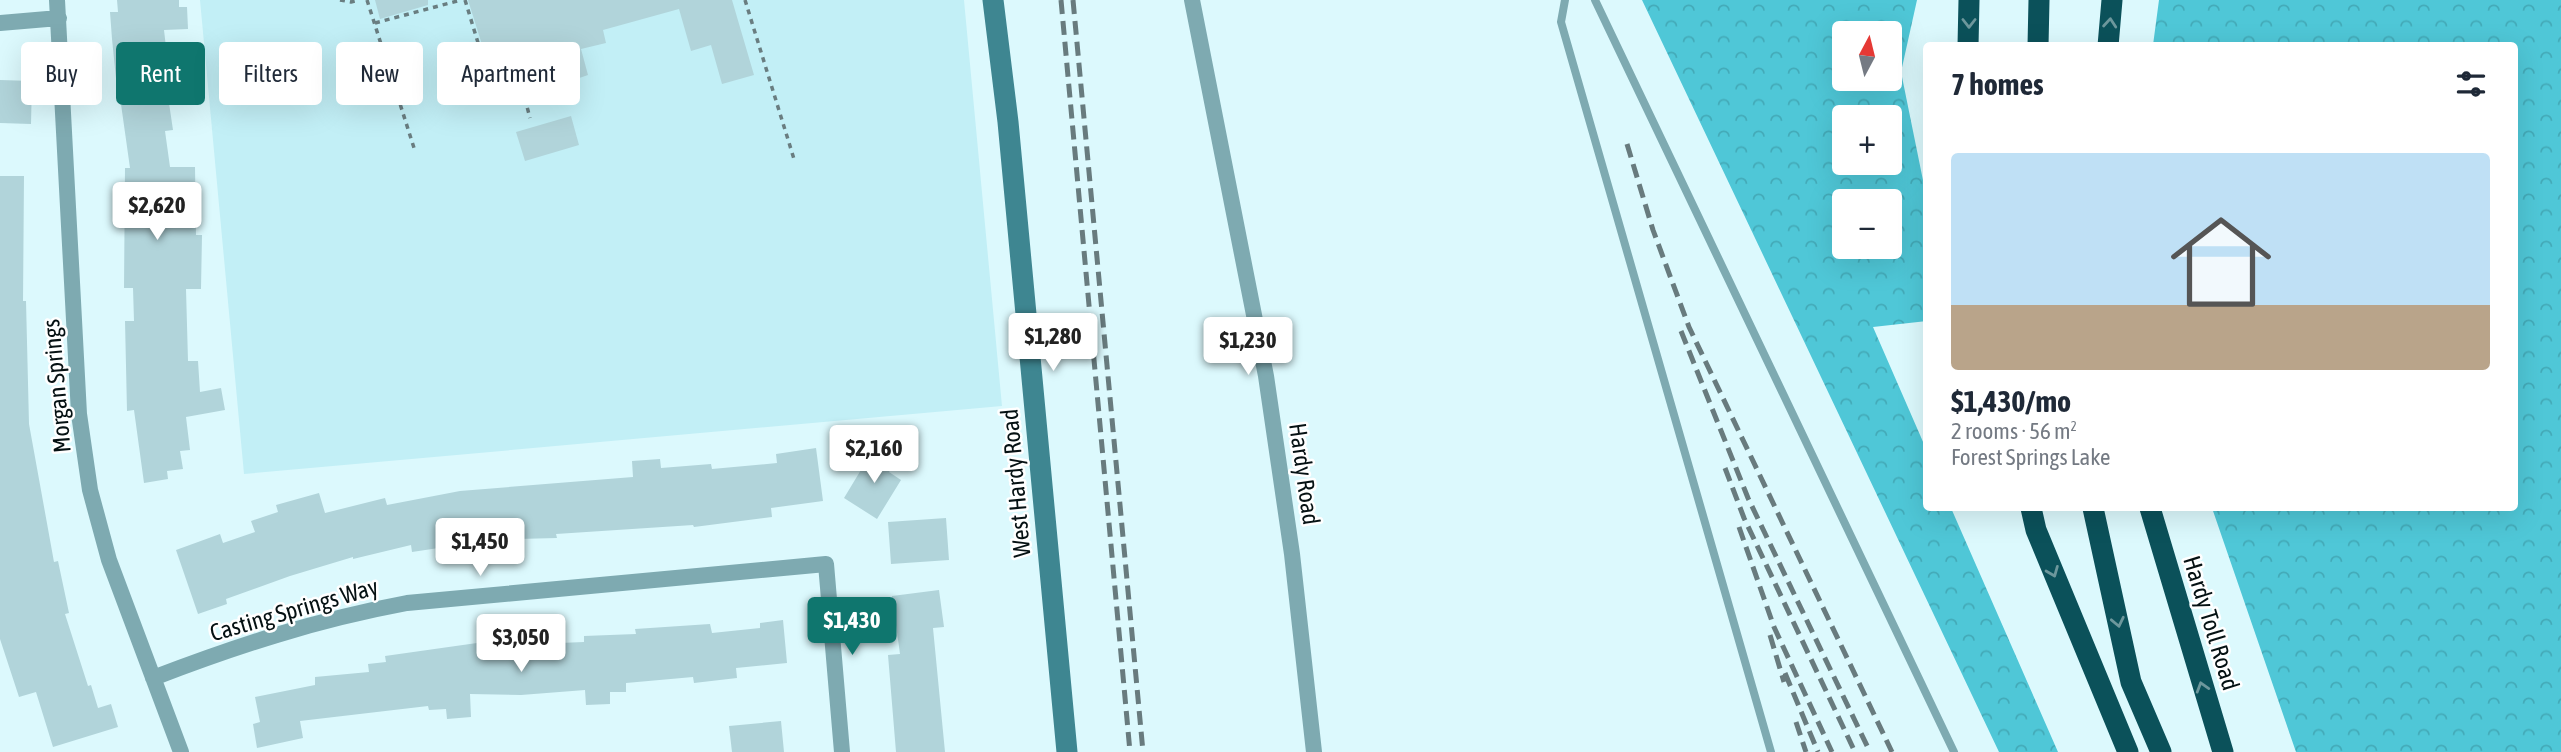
<!DOCTYPE html>
<html lang="en">
<head>
<meta charset="utf-8">
<style>
	body { margin:0; font-family:"Asap Condensed",sans-serif; background:#f6f6f7; color:#1f2937; height:100vh; display:flex; flex-direction:column; font-size:26px; white-space:nowrap }
	* { box-sizing:border-box; margin:0 }
	p { font-size:23px; color:#747a83 }
	.icon { flex:none; width:38px; height:38px; fill:none; stroke:currentColor; stroke-width:2; stroke-linecap:round; stroke-linejoin:round }
	.map { position:relative; flex:1; overflow:hidden }
	.sheet { position:absolute; left:1923px; top:42px; width:595px; height:469px; display:flex; flex-direction:column; background:#fff; border-radius:7px; box-shadow:0 7px 28px #0002 }
	.sheet>* { flex:none }
	.guide { position:absolute; left:21px; top:42px; width:665px; height:63px; display:flex; gap:14px }
	.needle { width:46px; rotate:7deg }
	.tools { position:absolute; left:1832px; top:21px; display:grid; gap:14px }
	.tools a { display:grid; place-items:center; width:70px; height:70px; border-radius:7px; background:#fff; box-shadow:0 7px 28px #0002; font-size:35px }
	.price { position:absolute; translate:-50% -60px; padding:0 16px; border-radius:7px; background:#fff; color:#222; font-size:23px; line-height:46px; filter:drop-shadow(0 2px 4px #0008) }
	.price::after { content:''; position:absolute; left:50%; top:42px; width:21px; height:16px; margin-left:-10px; background:inherit; clip-path:polygon(0 0,100% 0,50% 100%) }
	.price.on { background:#0f766e; color:#fff }
	ul { padding:0; list-style:none }
	li { display:grid; align-content:center; gap:14px; height:371px; padding:0 28px }
	li span { display:grid; place-items:center; height:217px; border-radius:7px; color:#555 }
	li>.icon { margin-inline-start:auto }
	span .icon { width:126px; height:126px; fill:#fffc; stroke-width:1 }
	li b { font-size:30px }
	h2 { display:flex; justify-content:space-between; align-items:center; height:84px; padding:0 28px; font-size:30px }
	.pill { padding:0 24px; border-radius:7px; background:#fff; box-shadow:0 7px 28px #0002; font-size:24px; line-height:63px }
	.pill.on { background:#0f766e; color:#fff }
	.map>svg:first-child { display:block }
	.built { fill:#c2eff6 }
	.forest { fill:url(#forest-crowns); fill-rule:evenodd }
	.building { fill:#b1d4da }
	.lines { fill:none; stroke-linecap:round; stroke-linejoin:round }
	.path { stroke:#697d80; stroke-width:3.5; stroke-dasharray:5 5; stroke-linecap:butt }
	.service { stroke:#7eaab1; stroke-width:8 }
	.minor { stroke:#7eaab1; stroke-width:16 }
	.secondary { stroke:#3e8691; stroke-width:21 }
	.motorway { stroke:#0b515a; stroke-width:21 }
	.rail { stroke:#687b7e; stroke-width:5; stroke-dasharray:14 7; stroke-linecap:butt }
	.oneway { stroke:#6d979c }
	.labels { text-anchor:middle; stroke-width:5; stroke-linejoin:round; paint-order:stroke }
	.street-label { font-size:24px; fill:#051113; stroke:#fff }
</style>
</head>
<body>
<div class="map">
<svg width="2561" height="752" viewBox="0 0 2561 752">
	<defs>
		<pattern id="forest-crowns" width="20" height="18" patternUnits="userSpaceOnUse" patternTransform="scale(1.75)"><rect width="20" height="18" fill="#4fc7d7"/><path d="M2 6a3 3 0 1 1 6 0M12 15a3 3 0 1 1 6 0" fill="none" stroke="#43aab8"/></pattern>
	</defs>
	<rect width="100%" height="100%" fill="#dcf9fd"/>
	<path class="built" d="M200,0H964L1002,406L244,474Z"/>
	<path class="forest" d="M1642,0H1917L1901,72L1927,200V321L1873,327L1927,451V508H1951L2058,752H1999ZM1844,33H1890V79H1844ZM1844,117H1890V163H1844ZM1844,201H1890V247H1844Z
		M2159,0H2561V752H2296L2212,508H2515V46L2153,45Z"/>
	<path class="building" d="M117,0H179V7H187L188,29L164,30L170,82L166,83L173,130L165,131L170,167H195L196,235H202L201,289H186L188,361H198L200,392L221,388L225,410L186,417L190,450L180,451L183,469L167,471L168,479L144,483L134,410L127,411L125,321H134L133,288H124L125,168H130L120,97L118,98L112,39L110,12H118Z
		M375,0H428V5L380,19Z
		M468,0H732L754,75L722,84L711,45L691,51L679,9L603,30L606,43L581,49L588,75L530,95L523,78L495,86Z
		M0,80L32,81L31,124L0,123Z
		M571,116L579,145L525,161L516,132Z
		M0,176H24L23,301H26L29,424L54,562L58,561L69,613L65,614L88,686L91,685L98,708L111,704L118,727L53,747L36,692L19,697L0,639Z
		M816,448L823,501L771,508L772,517L694,527L693,525L556,534L557,538L518,539V536L412,552L411,545L353,559V557L290,576L226,599L227,604L198,614L176,550L220,534L223,543L255,532L251,521L278,512L276,505L319,493L325,513L385,498L387,505L460,491L633,477L632,461L660,459L661,468L711,464L712,469L777,463L776,454Z
		M873,450L895,463L889,472L901,480L877,519L844,498Z
		M946,518L949,560L891,564L888,522Z
		M939,590L944,627L933,628L945,752H896L888,655L900,654L892,596Z
		M783,620L787,663L736,668L737,678L694,683L693,677L626,683V692H610V704L586,705L585,690L521,695L470,694L471,717L447,719L446,709L429,710L428,706L300,721L303,738L257,748L253,724L260,722L255,697L315,685V677L369,672L368,664L386,662L385,656L477,643H498V651H536L535,644L584,642V636L636,634L635,629L710,624L712,633L760,628V623Z
		M781,721L784,752H732L729,726Z"/>
	<g class="lines">
		<path class="path" d="M340,0L351,2L359,0
			M367,0L415,151
			M465,0L493,92L521,84L530,118
			M745,0L794,159
			M375,23L461,0"/>
		<path class="service" d="M1565,0L1561,22L1771,752
			M1595,0L1954,752"/>
		<path class="minor" d="M57,0L79,414L90,490L109,560L181,752
			M1192,0L1266,376L1292,554L1314,752
			M0,23L59,18
			M153,678C239,645 316,620 407,603L826,564L842,752"/>
		<path class="secondary" d="M993,0L1008,122L1067,752"/>
		<path class="motorway" d="M1968,46L1969,0
			M2038,46L2039,0
			M2108,46L2112,0
			M2031,508L2036,530L2128,752
			M2093,508L2131,682L2161,752
			M2150,508L2223,752"/>
		<path class="rail" d="M1061,0L1130,752
			M1073,0L1143,752
			M1627,144L1653,230L1689,327L1892,752
			M1681,331L1748,498L1870,752
			M1725,468L1744,518L1855,752
			M1739,527L1774,627L1832,752
			M1770,635L1784,682
			M1785,673L1818,752
			M1796,722L1806,752"/>
	</g>
	<defs><path id="oneway-chevron" d="M-2-3.5L2.5 0L-2 3.5" fill="none" stroke-width="1.6" stroke-linecap="round" stroke-linejoin="round" transform="scale(1.75)"/></defs>
	<g class="oneway">
		<use href="#oneway-chevron" transform="translate(1969 23) rotate(90)"/>
		<use href="#oneway-chevron" transform="translate(2110 23) rotate(-85)"/>
		<use href="#oneway-chevron" transform="translate(2053 572) rotate(68)"/>
		<use href="#oneway-chevron" transform="translate(2118 622) rotate(78)"/>
		<use href="#oneway-chevron" transform="translate(2202 687) rotate(-107)"/>
	</g>
	<g class="labels">
		<g class="street-label">
			<text transform="translate(57 386) rotate(-95)" y="8">Morgan Springs</text>
			<text transform="translate(1304 474) rotate(82)" y="8">Hardy Road</text>
			<text transform="translate(1016 483) rotate(-95)" y="8">West Hardy Road</text>
			<text transform="translate(294 610) rotate(-16)" y="8">Casting Springs Way</text>
			<text transform="translate(2211 623) rotate(73)" y="8">Hardy Toll Road</text>
		</g>
	</g>
</svg>
<div class="tools">
<a><svg class="needle" viewBox="-14 -14 28 28"><path d="M0-13l5 13h-10z" fill="#e53935"/><path d="M0 13l5-13h-10z" fill="#747a83"/></svg></a>
<a>+</a>
<a>−</a>
</div>
<b class="price" style="left:157px;top:242px">$2,620</b>
<b class="price" style="left:1053px;top:373px">$1,280</b>
<b class="price" style="left:1248px;top:377px">$1,230</b>
<b class="price" style="left:874px;top:485px">$2,160</b>
<b class="price" style="left:480px;top:578px">$1,450</b>
<b class="price on" style="left:852px;top:657px">$1,430</b>
<b class="price" style="left:521px;top:674px">$3,050</b>
<div class="guide">
<a class="pill">Buy</a>
<a class="pill on">Rent</a>
<a class="pill">Filters</a>
<a class="pill">New</a>
<a class="pill">Apartment</a>
</div>
<section class="sheet">
<h2>7 homes<svg class="icon" aria-label="filters" viewBox="0 0 24 24"><path d="M4 7h16M4 17h16"/><circle cx="9" cy="7" r="2"/><circle cx="15" cy="17" r="2"/></svg></h2>
<ul>
<li><span style="background:linear-gradient(#bfe0f5 70%,#b9a48a 0)"><svg class="icon" aria-label="home" viewBox="0 0 24 24"><path d="M3 11l9-7 9 7M6 9v11h12V9"/></svg></span><div><b>$1,430/mo</b><p>2 rooms · 56 m²</p><p>Forest Springs Lake</p></div></li>
</ul>
</section>
</div>
</body>
</html>
